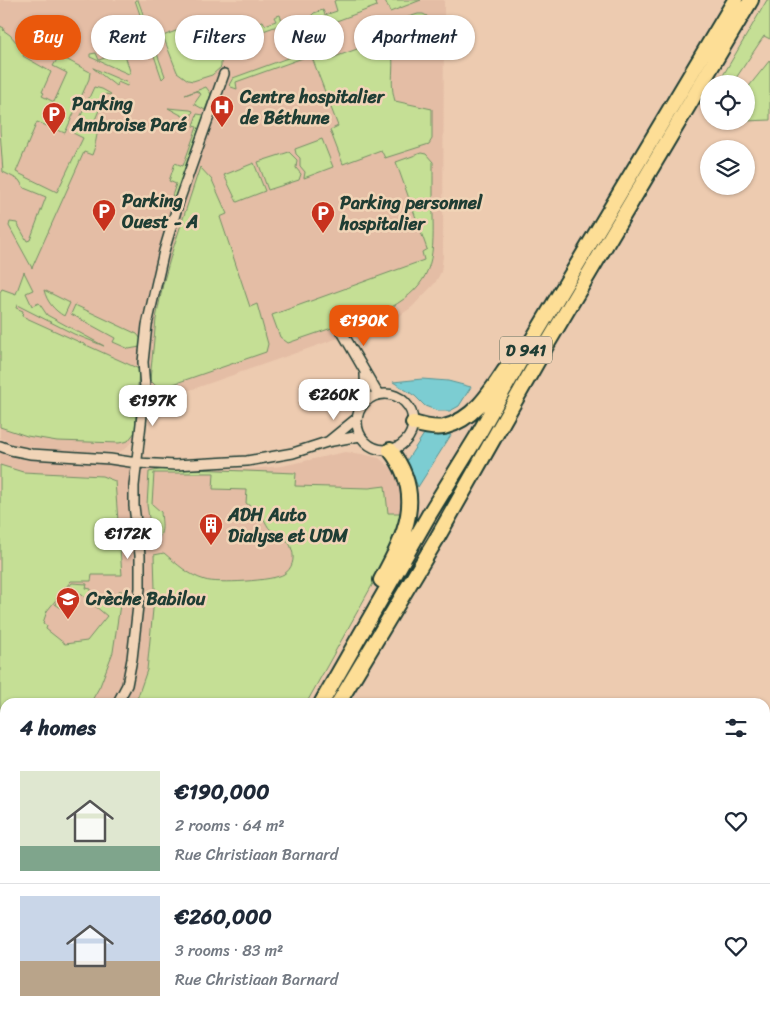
<!DOCTYPE html>
<html lang="en">
<head>
<meta charset="utf-8">
<style>
	body { margin:0; font-family:Sriracha,sans-serif; background:#f6f6f7; color:#1f2937; height:100vh; display:flex; flex-direction:column; font-size:19px; white-space:nowrap }
	* { box-sizing:border-box; margin:0 }
	p { font-size:16px; color:#747a83 }
	.icon { flex:none; width:28px; height:28px; fill:none; stroke:currentColor; stroke-width:2; stroke-linecap:round; stroke-linejoin:round }
	.map { position:relative; flex:1; overflow:hidden }
	.drawer { position:absolute; left:0px; top:698px; width:770px; height:321px; display:flex; flex-direction:column; background:#fff; border-radius:15px 15px 0 0; box-shadow:0 1px 4px #0004 }
	.drawer>* { flex:none }
	.top-card { position:absolute; left:15px; top:15px; width:500px; height:45px; display:flex; gap:10px }
	.buttons { position:absolute; left:700px; top:75px; display:grid; gap:10px }
	.buttons a { display:grid; place-items:center; width:55px; height:55px; border-radius:50%; background:#fff; box-shadow:0 1px 4px #0004; font-size:25px }
	.price { position:absolute; translate:-50% -42px; padding:0 11px; border-radius:10px; background:#fff; color:#222; font-size:16px; line-height:32px; filter:drop-shadow(0 1px 2px #0008) }
	.price::after { content:''; position:absolute; left:50%; top:30px; width:15px; height:11px; margin-left:-8px; background:inherit; clip-path:polygon(0 0,100% 0,50% 100%) }
	.price.current { background:#ea580c; color:#fff }
	ul { padding:0; list-style:none }
	li { display:flex; align-items:center; gap:15px; height:125px; padding:0 20px }
	li+li { border-top:1px solid #e0e1e3 }
	li span { display:grid; place-items:center; flex:none; width:140px; height:100px; border-radius:0px; color:#555 }
	li>.icon { margin-inline-start:auto }
	span .icon { width:60px; height:60px; fill:#fffc; stroke-width:1 }
	li b { font-size:21px }
	h2 { display:flex; justify-content:space-between; align-items:center; height:60px; padding:0 20px; font-size:21px }
	.chip { padding:0 18px; border-radius:22px; background:#fff; box-shadow:0 1px 4px #0004; font-size:18px; line-height:45px }
	.chip.current { background:#ea580c; color:#fff }
	.map>svg:first-child { display:block }
	.built { fill:#e4bda5 }
	.green { fill:#c5df95; stroke:#728e64 }
	.water { fill:#7bcdd2; stroke:#569393 }
	.lines { fill:none; stroke-linecap:round; stroke-linejoin:round }
	.minor-casing { stroke:#1f3d34; stroke-width:12 }
	.trunk-casing { stroke:#1f3d34; stroke-width:18 }
	.minor { stroke:#f1d4b7; stroke-width:9 }
	.trunk { stroke:#fdde96; stroke-width:14 }
	.labels { text-anchor:middle; stroke-width:5; stroke-linejoin:round; paint-order:stroke }
	.shield { fill:#f1d4b7; stroke:#5e6a5b; stroke-width:1 }
	.shield-label { font-size:16px; font-weight:bold; fill:#1f3d34 }
	.poi-label { font-size:18px; font-weight:bold; fill:#1f3d34; stroke:#f1d4b7; text-anchor:start }
</style>
</head>
<body>
<div class="map">
<svg width="770" height="1018" viewBox="0 0 770 1018">
	<rect width="100%" height="100%" fill="#edcbb0"/>
	<filter id="ink" filterUnits="userSpaceOnUse"><feTurbulence type="fractalNoise" baseFrequency=".02" numOctaves="2"/><feDisplacementMap in="SourceGraphic" scale="10" xChannelSelector="R" yChannelSelector="G"/><feConvolveMatrix kernelMatrix="1 2 1 2 8 2 1 2 1" color-interpolation-filters="sRGB"/></filter>
	<g filter="url(#ink)">
		<path class="built" d="M0,0H444L443,256L441,272L435,283L412,307L398,317L153,403L148,408L144,438H135L125,449L119,452L54,450L16,445L0,438Z
			M0,451L22,459L107,464L150,469H251L282,466L345,452L362,454L379,458L391,468L399,482L403,499L401,514L300,702H5V1014L0,1018Z"/>
		<path class="green" d="M135,0H138L165,76L162,79Z
			M336,0H375L377,6L331,23L333,29C316,36 316,32 311,16L314,13L323,10L325,15L337,11L334,1Z
			M385,0H421L390,12Z
			M767,0H770V39L764,36L732,84H718Z
			M418,14H423L427,16L428,24L420,31L399,29L396,25L399,20Z
			M280,15L283,24L263,31L259,22L263,21L265,25L276,21L274,17Z
			M0,26L4,28L3,30L10,35L25,52L23,56L51,72L42,92L44,93L42,96L54,102L67,73L53,66L58,58L62,57L90,72L89,79L65,133L37,122L16,172L57,192L83,138L73,133L94,87L102,89L111,94L110,95L106,94L94,122L98,124L96,128L99,129C95,138 96,147 92,155L84,152L32,268L9,226L10,222L17,223L27,241L30,240L46,197L24,188L19,180L3,172L0,131Z
			M186,27L190,38L209,31L211,40L217,42L221,60V67L212,75L193,81L188,80L177,72L163,36Z
			M373,29L383,32C401,55 387,76 395,101L432,109V139L429,144L385,158L381,150L343,164L330,130L338,126L311,55L236,82L237,89L231,87L229,85L233,78L315,48L324,52L329,50L332,58L360,48L358,41L362,33Z
			M124,51L131,75L90,57V54L96,53L99,60Z
			M770,60V120L746,121V90Z
			M93,68L128,83L127,86L118,82L116,86Z
			M206,87L211,94L205,110L194,104L201,94L196,91L185,95Z
			M168,108L190,110L193,111L190,120Z
			M197,114L204,115L175,197L172,196L176,184L169,181L175,163L183,166L197,127L193,126Z
			M322,139L333,167L304,178L305,172L300,166V158L296,154L295,149Z
			M289,152L297,160L296,168L301,174L299,180L268,190L258,162Z
			M421,153L426,154L433,162C433,180 433,198 433,217C434,261 432,284 390,308L288,343L280,337L272,315L424,260L422,252L427,249L396,162Z
			M254,163L265,191L237,202L224,175Z
			M200,167L212,180L227,214L220,217L250,307L257,304L268,344L266,352L159,389L150,380L156,319L163,284L172,252Z
			M24,272L33,290L26,293L32,306L39,303L47,315L104,346L74,334L17,305L16,308L23,311L22,316L139,369L135,432L128,441L119,443L57,441L27,436L0,427V292L2,289L16,294Z
			M44,290L70,303L64,316C54,310 47,302 44,290Z
			M75,305L137,334L141,339L140,347L129,349L113,342L115,338L71,314Z
			M0,465L23,472L102,476L115,481L122,575H92L91,581H71L47,611L43,623L47,626L46,629L65,644L87,641L107,616L76,590L61,608L55,604L72,583L87,584L86,588L91,589V598L118,600L119,591H122L113,652L100,686L91,702H5V778L0,782Z
			M168,468L296,473L295,486L369,488L385,486L388,513H405L390,553L307,702H136L147,670L155,589L154,555L164,553C177,564 188,575 205,580C217,584 274,581 284,574C292,569 295,559 292,550C289,538 280,536 271,530C267,527 266,522 263,518C259,512 251,507 246,503L247,490L213,489L214,473H154L152,504L161,512C162,526 165,534 153,544L147,505L149,472Z
			M5,819V926L0,922V823Z
			M5,949V975L0,971V955Z
			M5,989V1014H135L133,1018H0V995Z"/>
		<path class="water" d="M422,379L448,381L471,387L459,406L450,411H438L425,406L415,396L393,382Z
			M426,431L451,435L418,487L407,460Z"/>
		<g class="lines">
			<g class="minor-casing">
				<path id="minor" d="M342,332L378,394
					M365,374L366,401
					M357 422a28 28 0 1 1 56 0a28 28 0 1 1-56 0Z
					M329,441L356,419
					M0,446L11,450L31,454L110,459L137,463L175,465L247,461L293,453L327,442L360,436
					M118,702L127,685L132,659L140,588V555L134,506V486L145,388L143,362L147,325L164,251L179,201L224,74
					M0,802L5,798
					M0,944L5,948"/>
			</g>
			<g class="trunk-casing">
				<path id="trunk" d="M413,423C423,426 434,429 444,427C473,420 490,393 505,370
					M381,580C405,536 426,495 390,450
					M322,702L430,513L478,435L528,347L735,0
					M339,702L436,540L546,346L751,0
					M143,1018L145,1014
					M161,1018L164,1014"/>
			</g>
			<use href="#minor" class="minor"/>
			<use href="#trunk" class="trunk"/>
		</g>
	</g>
	<defs>
		<g id="hospital-pin" transform="scale(1.25)"><path d="M0 17L-7.5 6A9.5 9.5 0 1 1 7.5 6Z" fill="#c8321e" stroke="#f1d4b7"/><path d="M-5-5h3v3.5h4V-5h3V5h-3V1.5h-4V5h-3Z" fill="#fff"/></g>
		<g id="parking-pin" transform="scale(1.25)"><path d="M0 17L-7.5 6A9.5 9.5 0 1 1 7.5 6Z" fill="#c8321e" stroke="#f1d4b7"/><path d="M-3.5-5.5H1a3.5 3.5 0 0 1 0 7H-1V5.5H-3.5ZM-1-3.4V-.6H.8a1.4 1.4 0 0 0 0-2.8Z" fill="#fff"/></g>
		<g id="building-pin" transform="scale(1.25)"><path d="M0 17L-7.5 6A9.5 9.5 0 1 1 7.5 6Z" fill="#c8321e" stroke="#f1d4b7"/><path d="M-4-6H4V6H1V3H-1V6H-4ZM-2.5-4.3h1.7v1.8h-1.7ZM.8-4.3h1.7v1.8H.8ZM-2.5-1h1.7V.8h-1.7ZM.8-1h1.7V.8H.8Z" fill="#fff"/></g>
		<g id="school-pin" transform="scale(1.25)"><path d="M0 17L-7.5 6A9.5 9.5 0 1 1 7.5 6Z" fill="#c8321e" stroke="#f1d4b7"/><path d="M0-5L7-2L0 1L-7-2ZM-4 1L0 2.5L4 1V4Q0 6-4 4Z" fill="#fff"/></g>
	</defs>
	<g fill-rule="evenodd">
		<use href="#hospital-pin" x="222" y="107"/>
		<use href="#parking-pin" x="54" y="114"/>
		<use href="#parking-pin" x="104" y="211"/>
		<use href="#parking-pin" x="323" y="213"/>
		<use href="#building-pin" x="211" y="525"/>
		<use href="#school-pin" x="68" y="599"/>
	</g>
	<g class="labels">
		<rect class="shield" x="500" y="336.5" width="52" height="27" rx="4"/>
		<g class="shield-label">
			<text x="526" y="356">D 941</text>
		</g>
		<g class="poi-label">
			<text x="240" y="103">Centre hospitalier<tspan x="240" dy="21">de Béthune</tspan></text>
			<text x="72" y="110">Parking<tspan x="72" dy="21">Ambroise Paré</tspan></text>
			<text x="122" y="207">Parking<tspan x="122" dy="21">Ouest - A</tspan></text>
			<text x="340" y="209">Parking personnel<tspan x="340" dy="21">hospitalier</tspan></text>
			<text x="228" y="521">ADH Auto<tspan x="228" dy="21">Dialyse et UDM</tspan></text>
			<text x="86" y="605">Crèche Babilou</text>
		</g>
	</g>
</svg>
<div class="buttons">
<a><svg class="icon" aria-label="locate" viewBox="0 0 24 24"><circle cx="12" cy="12" r="6"/><path d="M12 2v4M12 18v4M2 12h4M18 12h4"/></svg></a>
<a><svg class="icon" aria-label="layers" viewBox="0 0 24 24"><path d="M12 4l9 5-9 5-9-5zM3 14l9 5 9-5"/></svg></a>
</div>
<b class="price current" style="left:364px;top:347px">€190K</b>
<b class="price" style="left:334px;top:421px">€260K</b>
<b class="price" style="left:153px;top:427px">€197K</b>
<b class="price" style="left:128px;top:560px">€172K</b>
<div class="top-card">
<a class="chip current">Buy</a>
<a class="chip">Rent</a>
<a class="chip">Filters</a>
<a class="chip">New</a>
<a class="chip">Apartment</a>
</div>
<section class="drawer">
<h2>4 homes<svg class="icon" aria-label="filters" viewBox="0 0 24 24"><path d="M4 7h16M4 17h16"/><circle cx="9" cy="7" r="2"/><circle cx="15" cy="17" r="2"/></svg></h2>
<ul>
<li><span style="background:linear-gradient(#dfe7d0 75%,#7fa58c 0)"><svg class="icon" aria-label="home" viewBox="0 0 24 24"><path d="M3 11l9-7 9 7M6 9v11h12V9"/></svg></span><div><b>€190,000</b><p>2 rooms · 64 m²</p><p>Rue Christiaan Barnard</p></div><svg class="icon" aria-label="heart" viewBox="0 0 24 24"><path d="M12 20l-8-8c-3-5 5-10 8-4 3-6 11-1 8 4z"/></svg></li>
<li><span style="background:linear-gradient(#c9d6e8 65%,#b9a48a 0)"><svg class="icon" aria-label="home" viewBox="0 0 24 24"><path d="M3 11l9-7 9 7M6 9v11h12V9"/></svg></span><div><b>€260,000</b><p>3 rooms · 83 m²</p><p>Rue Christiaan Barnard</p></div><svg class="icon" aria-label="heart" viewBox="0 0 24 24"><path d="M12 20l-8-8c-3-5 5-10 8-4 3-6 11-1 8 4z"/></svg></li>
</ul>
</section>
</div>
</body>
</html>
